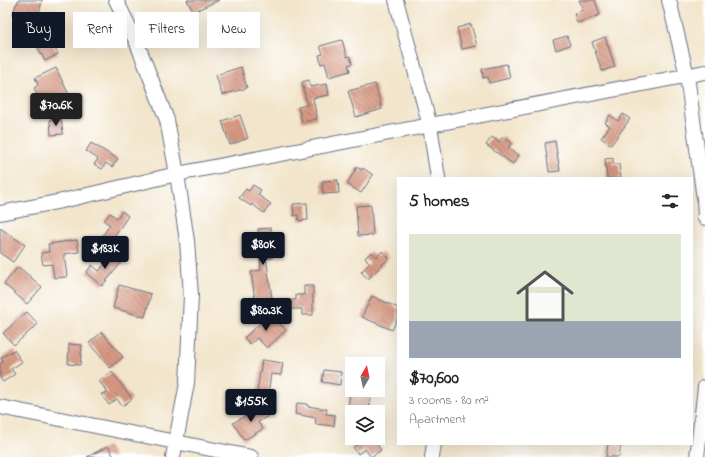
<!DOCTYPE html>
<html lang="en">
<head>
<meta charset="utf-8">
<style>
	body { margin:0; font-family:"Indie Flower",sans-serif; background:#f2f2f2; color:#222; height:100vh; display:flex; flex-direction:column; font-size:15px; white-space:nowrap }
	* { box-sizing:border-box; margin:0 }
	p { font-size:13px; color:#767676 }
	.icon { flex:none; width:22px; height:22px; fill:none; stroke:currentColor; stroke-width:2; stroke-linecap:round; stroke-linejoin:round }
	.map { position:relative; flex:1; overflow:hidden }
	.details { position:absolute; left:397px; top:177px; width:296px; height:268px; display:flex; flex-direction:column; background:#fff; border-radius:0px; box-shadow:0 4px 16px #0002 }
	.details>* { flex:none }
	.banner { position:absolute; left:12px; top:12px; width:325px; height:36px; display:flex; gap:8px }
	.needle { width:26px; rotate:9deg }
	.fabs { position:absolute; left:345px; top:357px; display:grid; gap:8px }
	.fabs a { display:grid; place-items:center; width:40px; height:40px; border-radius:0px; background:#fff; box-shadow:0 4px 16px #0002; font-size:20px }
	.price { position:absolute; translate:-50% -34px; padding:0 9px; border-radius:4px; background:#111827; color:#fff; font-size:13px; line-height:26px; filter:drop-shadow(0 1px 2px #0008) }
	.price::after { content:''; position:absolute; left:50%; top:24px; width:12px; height:9px; margin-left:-6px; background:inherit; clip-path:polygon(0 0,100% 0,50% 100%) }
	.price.active { background:#222; color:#fff }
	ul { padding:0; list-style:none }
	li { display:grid; align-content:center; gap:8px; height:212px; padding:0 12px }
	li+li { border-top:1px solid #e0e0e0 }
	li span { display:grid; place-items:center; height:124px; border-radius:0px; color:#555 }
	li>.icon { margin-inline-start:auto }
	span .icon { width:72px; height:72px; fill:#fffc; stroke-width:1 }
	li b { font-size:17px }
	h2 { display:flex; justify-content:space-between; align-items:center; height:48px; padding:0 12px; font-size:17px }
	.pill { padding:0 14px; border-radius:0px; background:#fff; box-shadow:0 4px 16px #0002; font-size:14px; line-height:36px }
	.pill.active { background:#111827; color:#fff }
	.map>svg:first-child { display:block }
	.building { fill:url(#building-back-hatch) }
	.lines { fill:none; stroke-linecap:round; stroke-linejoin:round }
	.minor-casing { stroke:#666f84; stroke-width:16 }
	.minor { stroke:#fff; stroke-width:14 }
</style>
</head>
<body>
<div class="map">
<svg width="705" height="457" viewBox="0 0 705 457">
	<defs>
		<pattern id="building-back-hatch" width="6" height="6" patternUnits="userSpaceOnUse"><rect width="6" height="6" fill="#d79982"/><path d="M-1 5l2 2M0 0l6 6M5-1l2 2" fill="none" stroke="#ae7d6e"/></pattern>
	</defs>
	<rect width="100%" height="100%" fill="#fff"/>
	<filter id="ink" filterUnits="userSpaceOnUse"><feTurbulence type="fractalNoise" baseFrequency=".025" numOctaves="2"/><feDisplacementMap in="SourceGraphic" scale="8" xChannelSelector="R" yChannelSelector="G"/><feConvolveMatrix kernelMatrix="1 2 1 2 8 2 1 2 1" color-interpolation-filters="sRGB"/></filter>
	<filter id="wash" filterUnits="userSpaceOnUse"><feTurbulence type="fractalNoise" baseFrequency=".012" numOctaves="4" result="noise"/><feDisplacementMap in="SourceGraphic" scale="16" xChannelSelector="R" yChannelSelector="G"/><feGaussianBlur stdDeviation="0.9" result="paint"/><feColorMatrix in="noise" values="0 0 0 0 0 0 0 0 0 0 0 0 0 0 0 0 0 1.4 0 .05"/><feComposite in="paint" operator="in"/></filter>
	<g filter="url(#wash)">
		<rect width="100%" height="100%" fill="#f2e5cb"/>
		<g id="blocks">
			<path class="building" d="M18,0H42L38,20L13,15L16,4H17Z
				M187,0H219L193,12Z
				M579,0H595L600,15L577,23L574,13L583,10Z
				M471,24L477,46L462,49L457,28Z
				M255,26L260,40L251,43L247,30Z
				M41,30H44L58,54L45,61L32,36Z
				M567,36L570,45L556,50L553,40Z
				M605,37L615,67L602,71L592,42Z
				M342,40L347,57L350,56L352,64L348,65L350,71L329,77L325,63L321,64L319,55L323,54L320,46Z
				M507,64L510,78L489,83L488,77L483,78L482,69Z
				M241,67L247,88L222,95L216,75Z
				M56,68L69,95L47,105L43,98L39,100L34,88L38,85L35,78Z
				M309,80L310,87L327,84L329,95L313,98L317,119L302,122L298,107L307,105L302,82Z
				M375,84L382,109L356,117L348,91Z
				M623,114L630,119L611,145L601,138L610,126L605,123L610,115L618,121Z
				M240,115L248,138L230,145L222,121Z
				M61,118L63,134L51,135L50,119Z
				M492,137L499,142L503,137L512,143L508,148L519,155L513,164L486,145Z
				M555,141L560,171L549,172L545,143Z
				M91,143L118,159L112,167L106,163L102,169L94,164L98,159L86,151Z
				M613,158V164H619L621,178H607L605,159Z
				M357,167L362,170L363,168L373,175L361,193L347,184Z
				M338,180L339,193L323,194L322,181Z
				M253,185L261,190L258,195L271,204L264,213L252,204L251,206L239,198L246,189L249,191Z
				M307,203L308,220L299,221L298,215L294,216L293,204Z
				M371,205L373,235L358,236L356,206Z
				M122,211L128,216L111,241L102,236L110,225L104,221L110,213L117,218Z
				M0,228L25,245L13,262L0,253Z
				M271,228L273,258H266L272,298L255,300L251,272L261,270L258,229Z
				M77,240L79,252L64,254L67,277L54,278L52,264L43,265L41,253L49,252L48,244Z
				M382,251L389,258L368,279L361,272L370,263L365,258L371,252L377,257Z
				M113,254L122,262L102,286L86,273L92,265L99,271Z
				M17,268H20L42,287L27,304L4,284Z
				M119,285L151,294L145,317L113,308Z
				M304,286H313V315H302V309H273L272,300H296V295H304Z
				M372,296L398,308V317L392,330L362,317Z
				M27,312L38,324L14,345L3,333Z
				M270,314L286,330L267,348L257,338L250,344L244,338Z
				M102,332L123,357L110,368L89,343Z
				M69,344L82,345L80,365L68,364Z
				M14,350L22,362L11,369L15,374L3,382L0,378V364L3,362L1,358Z
				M262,360L283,363L281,375L271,374L268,394L257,392Z
				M324,370L341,372L340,385L322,382Z
				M112,372L132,399L122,406L117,399L109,405L101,394L108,393L99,381Z
				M350,390H371L369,412L348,410Z
				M297,403L307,404V406L327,409L326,414L335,415L334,426L315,424L316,418L295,414Z
				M262,406L268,416L258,422L263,429L244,440L233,423Z
				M352,438H373L381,450L371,457L365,449L358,454L353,447L357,445Z
				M608,444H621L619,457H606Z
				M108,446L114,457H87Z"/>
		</g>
	</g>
	<g filter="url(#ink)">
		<use href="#blocks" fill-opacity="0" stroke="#666f84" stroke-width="1"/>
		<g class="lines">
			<g class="minor-casing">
				<path id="minor" d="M116,0L137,43L167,120L177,174L187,241L191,295L187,383L173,457
					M396,0L430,126L438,178
					M669,0L687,76L704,199L705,218
					M0,213L62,201L177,174L705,72
					M0,407L251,457
					M432,457L434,444
					M697,457L705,387"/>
			</g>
			<use href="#minor" class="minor"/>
		</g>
	</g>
</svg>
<div class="fabs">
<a><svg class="needle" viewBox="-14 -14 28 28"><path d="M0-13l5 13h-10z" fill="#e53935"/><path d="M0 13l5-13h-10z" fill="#767676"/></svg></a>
<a><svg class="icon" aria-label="layers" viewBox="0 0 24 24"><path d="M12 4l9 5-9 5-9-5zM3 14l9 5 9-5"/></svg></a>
</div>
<b class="price active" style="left:56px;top:127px">$70.6K</b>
<b class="price" style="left:263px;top:266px">$80K</b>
<b class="price" style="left:105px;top:270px">$183K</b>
<b class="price" style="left:266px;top:332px">$80.3K</b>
<b class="price" style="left:251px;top:423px">$155K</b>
<div class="banner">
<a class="pill active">Buy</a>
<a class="pill">Rent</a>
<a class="pill">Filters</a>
<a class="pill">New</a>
</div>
<section class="details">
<h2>5 homes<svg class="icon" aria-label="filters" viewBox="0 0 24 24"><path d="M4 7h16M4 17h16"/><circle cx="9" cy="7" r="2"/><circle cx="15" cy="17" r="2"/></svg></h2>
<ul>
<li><span style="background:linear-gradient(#dfe7d0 70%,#9aa5b1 0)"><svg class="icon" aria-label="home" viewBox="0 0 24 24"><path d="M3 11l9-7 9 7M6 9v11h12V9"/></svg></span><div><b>$70,600</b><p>3 rooms · 80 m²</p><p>Apartment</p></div></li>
</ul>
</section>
</div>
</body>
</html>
